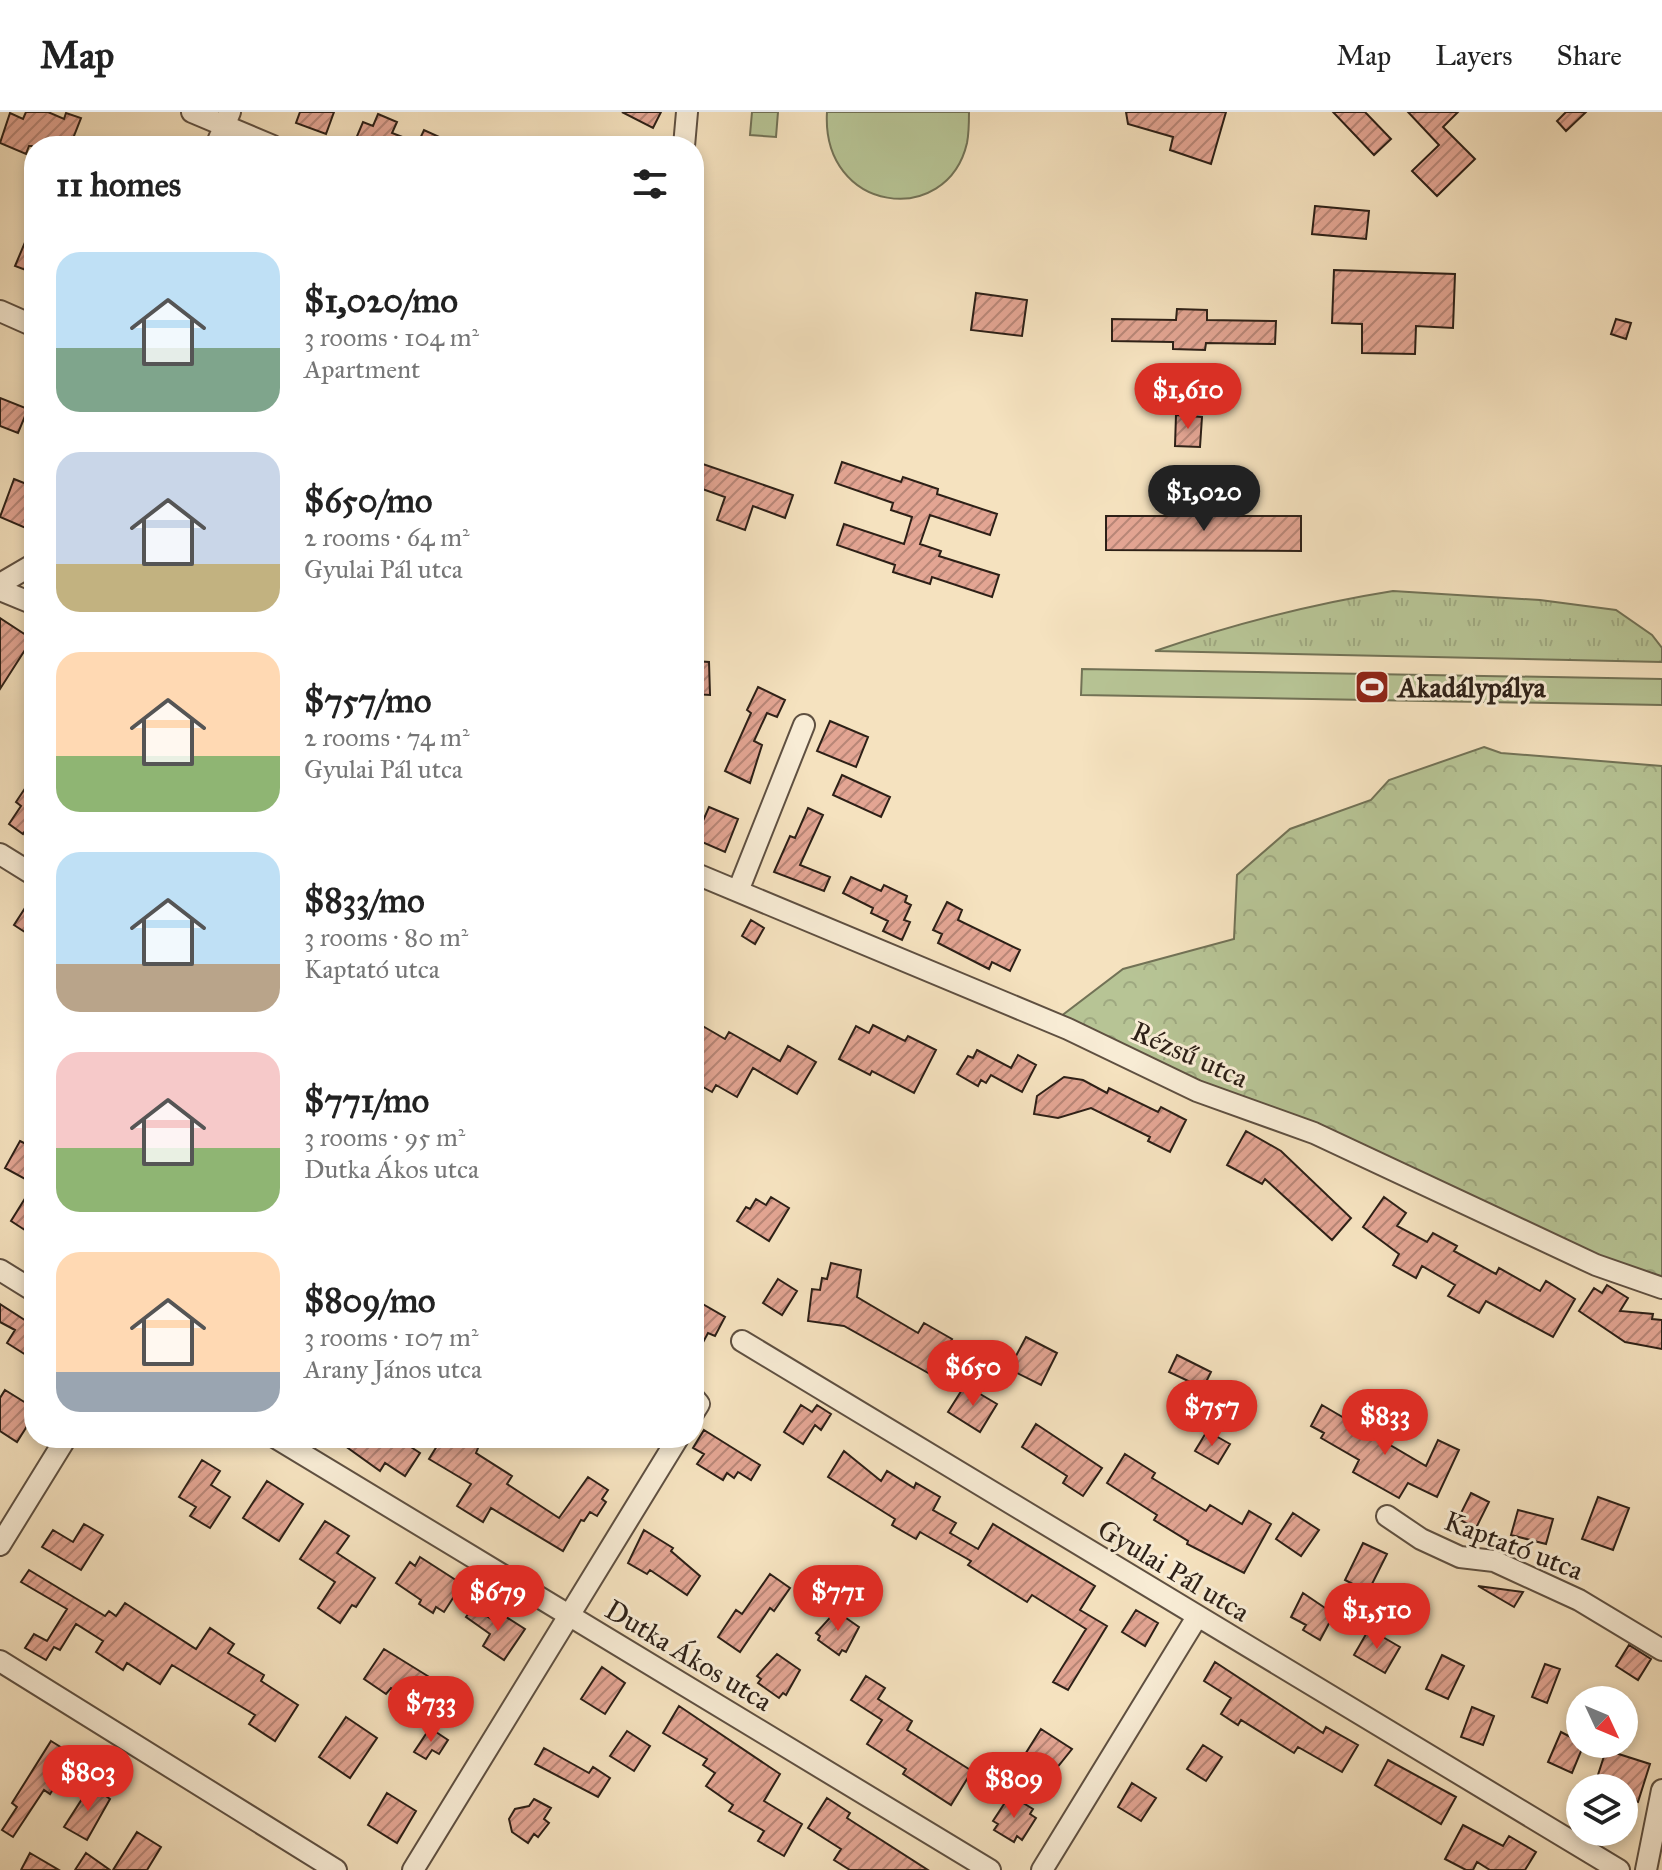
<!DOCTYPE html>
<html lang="en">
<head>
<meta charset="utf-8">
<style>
	body { margin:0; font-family:"IM FELL Great Primer",serif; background:#f2f2f2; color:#222; height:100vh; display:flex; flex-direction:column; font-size:30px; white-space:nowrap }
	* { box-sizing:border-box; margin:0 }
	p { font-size:26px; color:#767676 }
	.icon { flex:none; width:44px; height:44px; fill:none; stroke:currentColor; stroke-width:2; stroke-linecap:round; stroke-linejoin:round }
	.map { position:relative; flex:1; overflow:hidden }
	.side { position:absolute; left:24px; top:24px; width:680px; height:1312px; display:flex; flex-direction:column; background:#fff; border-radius:32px; box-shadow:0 4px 12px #0003 }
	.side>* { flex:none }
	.needle { width:52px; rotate:134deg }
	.fabs { position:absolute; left:1566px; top:1574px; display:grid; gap:16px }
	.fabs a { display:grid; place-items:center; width:72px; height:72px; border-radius:50%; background:#fff; box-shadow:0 4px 12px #0003; font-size:40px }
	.price { position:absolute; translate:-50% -68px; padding:0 18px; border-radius:28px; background:#d93025; color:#fff; font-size:26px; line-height:52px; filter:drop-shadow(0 2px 4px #0008) }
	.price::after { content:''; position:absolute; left:50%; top:48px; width:24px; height:18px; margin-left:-12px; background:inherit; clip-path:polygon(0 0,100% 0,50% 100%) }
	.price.on { background:#222; color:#fff }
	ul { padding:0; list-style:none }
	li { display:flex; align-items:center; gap:24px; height:200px; padding:0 32px }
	li span { display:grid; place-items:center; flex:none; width:224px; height:160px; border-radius:24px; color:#555 }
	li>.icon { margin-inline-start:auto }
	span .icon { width:96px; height:96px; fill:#fffc; stroke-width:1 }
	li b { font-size:34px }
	h2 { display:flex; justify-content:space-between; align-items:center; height:96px; padding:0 32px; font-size:34px }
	header { display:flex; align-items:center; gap:48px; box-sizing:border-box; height:112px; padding:0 40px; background:#fff; border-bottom:2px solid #e0e0e0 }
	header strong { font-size:38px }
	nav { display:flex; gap:44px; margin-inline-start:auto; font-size:28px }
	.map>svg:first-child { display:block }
	.grass { fill:url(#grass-tufts); stroke:#727256; stroke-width:2 }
	.forest { fill:url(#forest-crowns); stroke:#727256; stroke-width:2 }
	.pitch { fill:#b7c495; stroke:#727256; stroke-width:2 }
	.building { fill:url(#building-hatch); stroke:#2d2017; stroke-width:2 }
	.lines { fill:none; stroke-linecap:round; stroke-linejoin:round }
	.minor-casing { stroke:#5f5041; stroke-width:24 }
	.minor { stroke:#f8ecd5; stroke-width:20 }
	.labels { text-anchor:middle; stroke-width:6; stroke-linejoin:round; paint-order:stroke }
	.poi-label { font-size:28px; font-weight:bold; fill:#2d2017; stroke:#f8ecd5; text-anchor:start }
	.street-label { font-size:28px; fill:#2d2017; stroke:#f8ecd5 }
</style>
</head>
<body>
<header>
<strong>Map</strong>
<nav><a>Map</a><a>Layers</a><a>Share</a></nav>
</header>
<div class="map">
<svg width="1662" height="1758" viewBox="0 0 1662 1758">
	<defs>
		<pattern id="grass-tufts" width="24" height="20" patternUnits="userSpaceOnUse" patternTransform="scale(2)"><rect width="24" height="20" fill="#b7c495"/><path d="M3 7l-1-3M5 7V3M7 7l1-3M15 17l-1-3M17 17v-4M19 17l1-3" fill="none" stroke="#9ea880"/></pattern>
		<pattern id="forest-crowns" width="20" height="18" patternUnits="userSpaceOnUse" patternTransform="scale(2)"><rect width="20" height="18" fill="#b7c495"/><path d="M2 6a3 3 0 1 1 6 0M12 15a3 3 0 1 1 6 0" fill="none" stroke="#9ea880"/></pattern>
		<pattern id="building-hatch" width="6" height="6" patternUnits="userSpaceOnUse" patternTransform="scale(2)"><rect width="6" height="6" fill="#e3a593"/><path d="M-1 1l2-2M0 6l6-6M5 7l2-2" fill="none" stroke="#b88677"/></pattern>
	</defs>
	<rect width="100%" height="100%" fill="#f5e2bf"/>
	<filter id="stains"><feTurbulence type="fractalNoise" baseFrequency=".0025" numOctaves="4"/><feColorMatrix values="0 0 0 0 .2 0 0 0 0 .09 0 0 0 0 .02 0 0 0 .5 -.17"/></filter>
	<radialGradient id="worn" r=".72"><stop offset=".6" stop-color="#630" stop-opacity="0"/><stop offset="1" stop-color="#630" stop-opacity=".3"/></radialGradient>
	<path class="grass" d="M1393,479L1540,488L1616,498L1652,523L1662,536V550L1155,539C1234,512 1311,492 1393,479Z"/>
	<path class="forest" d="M1484,635L1501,641L1662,654V1176L1052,911L1123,857L1234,827L1237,763L1290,717L1371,688L1389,668Z"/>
	<path class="pitch" d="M752,0H778L776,25L750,23Z
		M827,0H969C969,10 969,21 967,31C947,117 821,101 827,0Z
		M1082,557L1662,567V593L1081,583Z"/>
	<path class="building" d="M26,0H48L64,7L66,1L81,6L70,34H29L26,42L0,31L10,1L23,7Z
		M300,0H334L326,22L296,11Z
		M622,0H661L653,16Z
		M1126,0H1226L1211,52L1170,38L1173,25L1128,12Z
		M1333,0H1365L1391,27L1374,43Z
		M1408,0H1458L1443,15L1475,47L1437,84L1412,59L1439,33Z
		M1566,0H1586L1566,19L1557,9Z
		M378,2L397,10L392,21L418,31L424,18L459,34H366L355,29L363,10L373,14Z
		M1315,94L1369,99L1366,127L1312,122Z
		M34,109V152L31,160L15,154Z
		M1334,158L1455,162L1453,216L1416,214L1415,242L1362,241V212L1332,211Z
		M976,181L1027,188L1022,224L971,218Z
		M1177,197L1207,198V208L1276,209L1275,232L1206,231L1205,238L1173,237V230L1112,229V207L1176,208Z
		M1616,207L1631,211L1626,227L1611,222Z
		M0,286L28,297L18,321L0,314Z
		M1176,303L1202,305L1200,335L1175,334Z
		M694,349L793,383L785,406L753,394L745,418L717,408L725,385L694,374Z
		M842,350L901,370L903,365L938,377L937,382L997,402L990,423L930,403L920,432L941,439L939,444L999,463L992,485L932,465L930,472L893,460L895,453L837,433L844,412L904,432L912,405L891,398L893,391L835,371Z
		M14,367L34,375V403L28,417L0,405Z
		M1106,404H1301V439L1106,438Z
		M0,506L32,527L0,577Z
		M694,549L709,550L710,583L694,582Z
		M758,575L785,588L777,605L767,601L754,629L762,633L750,671L725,659L751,601L747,598Z
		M830,609L868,625L856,655L817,639Z
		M34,663V721L27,716L23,722L9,712L21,694L16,690Z
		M842,663L890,685L881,705L833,683Z
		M709,695L738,707L725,740L695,727Z
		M808,696L823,703L800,753L830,765L824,779L774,760L790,724L795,726Z
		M851,765L881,779L884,773L907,784L905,790L911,793L904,808L910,810L902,828L883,819L888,809L871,801L873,796L843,781Z
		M34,782V826L14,813Z
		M947,790L962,798L958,808L1020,838L1010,859L992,850L989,857L938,831L942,822L933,818Z
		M751,808L764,816L755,832L742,824Z
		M694,909L725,927L729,920L780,949L788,934L816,950L797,982L753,956L737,985L716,973L712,980L694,970Z
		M873,913L905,929L908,924L936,938L914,981L872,959L870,963L839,947L856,914L869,921Z
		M977,938L1011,956L1018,943L1036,953L1022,980L991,963L986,971L981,968L978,974L957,962L968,944L973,946Z
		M1064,965L1083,968L1107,981L1109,976L1158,1000L1161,995L1186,1008L1170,1040L1148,1029L1150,1025L1091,996L1058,1006L1034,1002L1037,984Z
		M1246,1019L1281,1039L1351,1106L1332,1128L1265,1067L1262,1072L1227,1053Z
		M20,1029L34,1036V1050L25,1067L5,1056Z
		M34,1072V1124L11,1109Z
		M771,1085L789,1096L769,1129L737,1109L746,1095L750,1097L756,1087L766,1093Z
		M1384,1085L1406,1101L1397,1114L1427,1130L1433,1121L1457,1134L1454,1139L1496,1162L1499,1156L1540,1179L1546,1169L1575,1187L1553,1225L1486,1189L1479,1201L1448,1184L1455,1173L1422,1154L1416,1166L1393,1153L1399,1142L1363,1115Z
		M831,1151L861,1158L857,1185L918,1221L924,1211L952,1227L930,1262L844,1214L808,1209L812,1177L820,1178L822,1166L827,1167Z
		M778,1167L797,1179L782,1203L763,1191Z
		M1607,1173L1628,1186L1620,1199L1653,1202L1652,1207L1662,1208V1237L1625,1230L1579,1199L1594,1176L1602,1181Z
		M694,1187L725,1205L715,1224L708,1221L694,1247Z
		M0,1192L34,1214V1248L7,1231L15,1218L0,1210Z
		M1026,1225L1057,1241L1041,1273L1009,1257Z
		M1177,1243L1211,1260L1203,1276L1169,1260Z
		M965,1273L997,1292L980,1320L948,1300Z
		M5,1278L34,1296V1303L17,1330L0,1319V1286Z
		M801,1293L812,1300L817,1293L831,1302L821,1318L815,1313L803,1332L784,1320Z
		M1322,1293L1426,1354L1438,1328L1459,1338L1437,1385L1408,1371L1399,1386L1353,1360L1359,1348L1321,1326L1324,1321L1311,1314Z
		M1036,1312L1102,1356L1083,1384L1063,1371L1067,1364L1022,1335Z
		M704,1318L760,1353L751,1368L738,1360L734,1366L727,1361L723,1368L697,1352L704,1342L693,1336Z
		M1207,1319L1230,1332L1218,1352L1195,1339Z
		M334,1326H397L420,1341L405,1364L385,1351L380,1359Z
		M442,1326H461L478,1336L476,1341L512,1364L507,1372L559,1406L588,1365L608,1378L602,1387L606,1390L597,1404L590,1400L584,1409L581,1408L563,1439L491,1396L483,1410L457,1394L471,1372L429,1347Z
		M844,1339L881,1369L887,1359L914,1376L916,1371L940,1385L933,1398L956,1411L950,1421L978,1437L993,1412L1095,1474L1080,1498L1107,1514L1068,1578L1053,1570L1086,1517L1032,1483L1027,1490L968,1453L971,1449L920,1420L916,1427L892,1413L895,1407L828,1365Z
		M1125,1342L1155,1361L1152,1366L1206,1399L1210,1393L1242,1412L1249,1399L1271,1412L1244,1461L1187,1432L1188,1429L1154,1408L1157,1403L1107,1371Z
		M202,1348L220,1359L211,1373L230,1385L210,1416L190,1404L196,1395L179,1385Z
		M267,1369L303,1392L279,1429L243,1406Z
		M1471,1381L1489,1390L1476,1416L1458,1407Z
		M1598,1385L1629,1396L1613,1438L1582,1427Z
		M1518,1398L1553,1407L1546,1432L1511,1423Z
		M1293,1401L1319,1418L1301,1444L1276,1427Z
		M325,1409L349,1424L337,1441L375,1466L356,1495L352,1493L340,1511L318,1496L335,1470L300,1447Z
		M84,1412L103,1423L81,1458L42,1435L53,1418L73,1430Z
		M644,1418L673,1436L671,1439L700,1464L687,1483L650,1458L647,1462L628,1451Z
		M1363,1431L1387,1442L1368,1480L1345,1468Z
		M420,1445L462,1472L444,1500L436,1495L433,1501L419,1492L421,1488L396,1471L410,1450L415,1454Z
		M29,1458L105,1504L109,1499L116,1504L125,1491L196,1537L210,1516L234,1532L228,1541L264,1563L261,1569L298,1593L275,1629L249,1612L255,1603L172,1553L160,1572L127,1551L123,1558L96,1540L103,1529L76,1512L60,1538L54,1535L46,1548L25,1536L34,1522L47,1529L67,1497L21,1470Z
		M770,1462L790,1476L774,1499L770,1496L740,1540L718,1525L736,1498L742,1502Z
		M1478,1474L1523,1480L1514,1495Z
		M1303,1481L1334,1502L1320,1528L1303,1518L1306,1513L1291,1505Z
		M473,1495L497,1511L503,1503L525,1517L504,1548L483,1534L490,1522L466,1505Z
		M1136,1498L1158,1511L1145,1534L1122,1520Z
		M836,1499L859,1515L846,1540L842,1538L839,1543L818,1528L820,1524L816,1521Z
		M1369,1517L1400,1535L1385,1561L1354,1543Z
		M1629,1533L1651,1547L1638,1568L1616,1554Z
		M384,1537L460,1584L445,1609L391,1576L386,1582L364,1567Z
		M777,1542L800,1558L786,1583L783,1581L779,1586L758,1571L761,1567L757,1564Z
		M1442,1543L1464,1554L1448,1587L1426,1577Z
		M1215,1550L1323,1621L1326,1615L1358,1633L1342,1660L1298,1635L1294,1641L1241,1608L1238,1613L1221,1602L1231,1586L1204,1569Z
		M1545,1552L1560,1557L1547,1591L1532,1585Z
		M602,1555L625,1571L605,1602L581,1587Z
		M866,1564L885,1576L878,1587L912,1609L907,1618L972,1659L951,1693L903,1662L906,1657L867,1632L882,1608L851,1588Z
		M679,1594L780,1662L764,1689L802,1712L784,1744L758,1729L764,1719L729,1699L733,1693L706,1674L715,1661L703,1653L707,1647L663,1621Z
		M1472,1595L1494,1604L1483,1633L1461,1625Z
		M346,1605L377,1626L350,1666L319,1645Z
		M430,1616L448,1628L439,1642L432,1638L426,1647L414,1640Z
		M1041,1617L1072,1637L1052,1662L1024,1644Z
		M627,1619L650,1634L634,1659L610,1644Z
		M1561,1620L1584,1632L1572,1661L1548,1650Z
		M51,1629L75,1644L50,1682L44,1678L13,1725L2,1718L17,1695L12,1691Z
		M1203,1633L1222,1645L1206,1669L1187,1657Z
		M544,1636L589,1661L593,1655L610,1666L598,1685L535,1652Z
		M1606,1638L1650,1652L1638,1690L1624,1686V1676L1596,1669Z
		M1388,1648L1456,1685L1441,1712L1375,1673Z
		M1132,1671L1156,1686L1141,1709L1118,1695Z
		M91,1673L110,1687L87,1728L64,1715Z
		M387,1681L416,1699L397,1731L368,1713Z
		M827,1686L850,1701L847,1706L928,1758H850L834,1748L841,1737L808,1716Z
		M1008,1686L1013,1690L1015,1686L1033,1697L1030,1702L1036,1706L1022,1728L1017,1724L1014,1730L994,1718L998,1712L993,1709Z
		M534,1687L551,1696L544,1707L549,1711L538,1725L534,1722L528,1731L512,1720L509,1707L515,1697L529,1694Z
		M1463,1713L1503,1734L1509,1724L1536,1740L1525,1758H1490L1477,1750L1473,1758H1466L1445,1747Z
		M137,1720L161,1735L147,1758H113Z
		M30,1741L59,1758H21Z
		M86,1741L110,1758H75Z"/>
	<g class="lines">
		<g class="minor-casing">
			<path id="minor" d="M192,0L273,34
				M216,34L230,0
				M684,34L687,0
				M0,199L34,214
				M0,472L34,452
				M0,478L34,492
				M0,742L34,763
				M694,761L1068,917L1197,979L1314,1021L1596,1153L1662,1176
				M738,779L804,613
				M0,1158L34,1179
				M742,1229L1619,1758
				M694,1286L699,1292L694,1300
				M276,1326L990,1758
				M1387,1404L1421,1427L1460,1445L1494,1449L1579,1488L1662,1538
				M0,1433L66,1326
				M0,1549L336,1758
				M413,1758L678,1326
				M1042,1758L1197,1505
				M1646,1758L1662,1678"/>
		</g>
		<use href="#minor" class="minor"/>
	</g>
	<defs>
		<g id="stadium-square" transform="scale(1.8)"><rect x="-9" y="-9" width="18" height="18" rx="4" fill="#8f2418" stroke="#f8ecd5"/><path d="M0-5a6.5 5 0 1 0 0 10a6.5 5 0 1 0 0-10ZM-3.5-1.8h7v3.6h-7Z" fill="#fff"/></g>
	</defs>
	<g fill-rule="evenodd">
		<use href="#stadium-square" x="1372" y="575"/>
	</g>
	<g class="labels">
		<g class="poi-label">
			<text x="1398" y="585">Akadálypálya</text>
		</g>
		<g class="street-label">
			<text transform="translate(1190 942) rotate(24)" y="10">Rézsű utca</text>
			<text transform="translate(1514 1433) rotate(21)" y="10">Kaptató utca</text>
			<text transform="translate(1174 1458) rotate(31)" y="10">Gyulai Pál utca</text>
			<text transform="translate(689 1543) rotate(31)" y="10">Dutka Ákos utca</text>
		</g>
	</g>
	<rect width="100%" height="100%" filter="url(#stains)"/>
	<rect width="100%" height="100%" fill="url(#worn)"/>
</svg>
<div class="fabs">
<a><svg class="needle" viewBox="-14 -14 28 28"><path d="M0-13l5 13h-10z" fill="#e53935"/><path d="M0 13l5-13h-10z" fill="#767676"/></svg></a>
<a><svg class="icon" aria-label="layers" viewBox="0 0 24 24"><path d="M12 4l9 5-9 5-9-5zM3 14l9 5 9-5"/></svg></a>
</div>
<b class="price" style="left:1188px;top:319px">$1,610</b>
<b class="price on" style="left:1204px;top:421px">$1,020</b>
<b class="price" style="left:973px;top:1296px">$650</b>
<b class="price" style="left:1212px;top:1336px">$757</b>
<b class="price" style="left:1385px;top:1345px">$833</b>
<b class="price" style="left:498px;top:1521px">$679</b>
<b class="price" style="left:838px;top:1521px">$771</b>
<b class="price" style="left:1377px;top:1539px">$1,510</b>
<b class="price" style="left:431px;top:1632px">$733</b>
<b class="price" style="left:88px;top:1701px">$803</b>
<b class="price" style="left:1014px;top:1708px">$809</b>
<section class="side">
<h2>11 homes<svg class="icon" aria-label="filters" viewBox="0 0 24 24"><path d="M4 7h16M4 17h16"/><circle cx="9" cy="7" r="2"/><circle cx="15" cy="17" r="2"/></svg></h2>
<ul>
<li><span style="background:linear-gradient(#bfe0f5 60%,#7fa58c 0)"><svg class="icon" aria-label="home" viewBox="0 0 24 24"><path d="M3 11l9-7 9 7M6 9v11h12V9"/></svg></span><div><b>$1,020/mo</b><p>3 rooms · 104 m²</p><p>Apartment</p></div></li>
<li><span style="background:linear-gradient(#c9d6e8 70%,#c2b280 0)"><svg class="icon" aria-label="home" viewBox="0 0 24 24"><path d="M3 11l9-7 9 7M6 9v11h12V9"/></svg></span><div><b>$650/mo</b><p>2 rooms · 64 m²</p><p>Gyulai Pál utca</p></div></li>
<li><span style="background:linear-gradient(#ffd9b3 65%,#8fb573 0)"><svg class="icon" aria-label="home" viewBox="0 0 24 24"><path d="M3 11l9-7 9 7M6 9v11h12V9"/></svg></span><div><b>$757/mo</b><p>2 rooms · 74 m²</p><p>Gyulai Pál utca</p></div></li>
<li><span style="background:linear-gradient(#bfe0f5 70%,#b9a48a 0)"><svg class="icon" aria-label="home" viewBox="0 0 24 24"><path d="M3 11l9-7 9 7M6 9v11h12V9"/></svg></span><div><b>$833/mo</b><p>3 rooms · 80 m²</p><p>Kaptató utca</p></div></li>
<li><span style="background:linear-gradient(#f6c9c9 60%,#8fb573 0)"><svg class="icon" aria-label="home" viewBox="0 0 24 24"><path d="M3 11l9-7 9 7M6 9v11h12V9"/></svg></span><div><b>$771/mo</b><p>3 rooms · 95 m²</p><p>Dutka Ákos utca</p></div></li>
<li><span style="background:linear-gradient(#ffd9b3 75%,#9aa5b1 0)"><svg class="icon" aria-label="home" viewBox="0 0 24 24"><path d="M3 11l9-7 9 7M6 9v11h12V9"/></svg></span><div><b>$809/mo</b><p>3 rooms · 107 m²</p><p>Arany János utca</p></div></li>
</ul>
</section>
</div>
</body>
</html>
